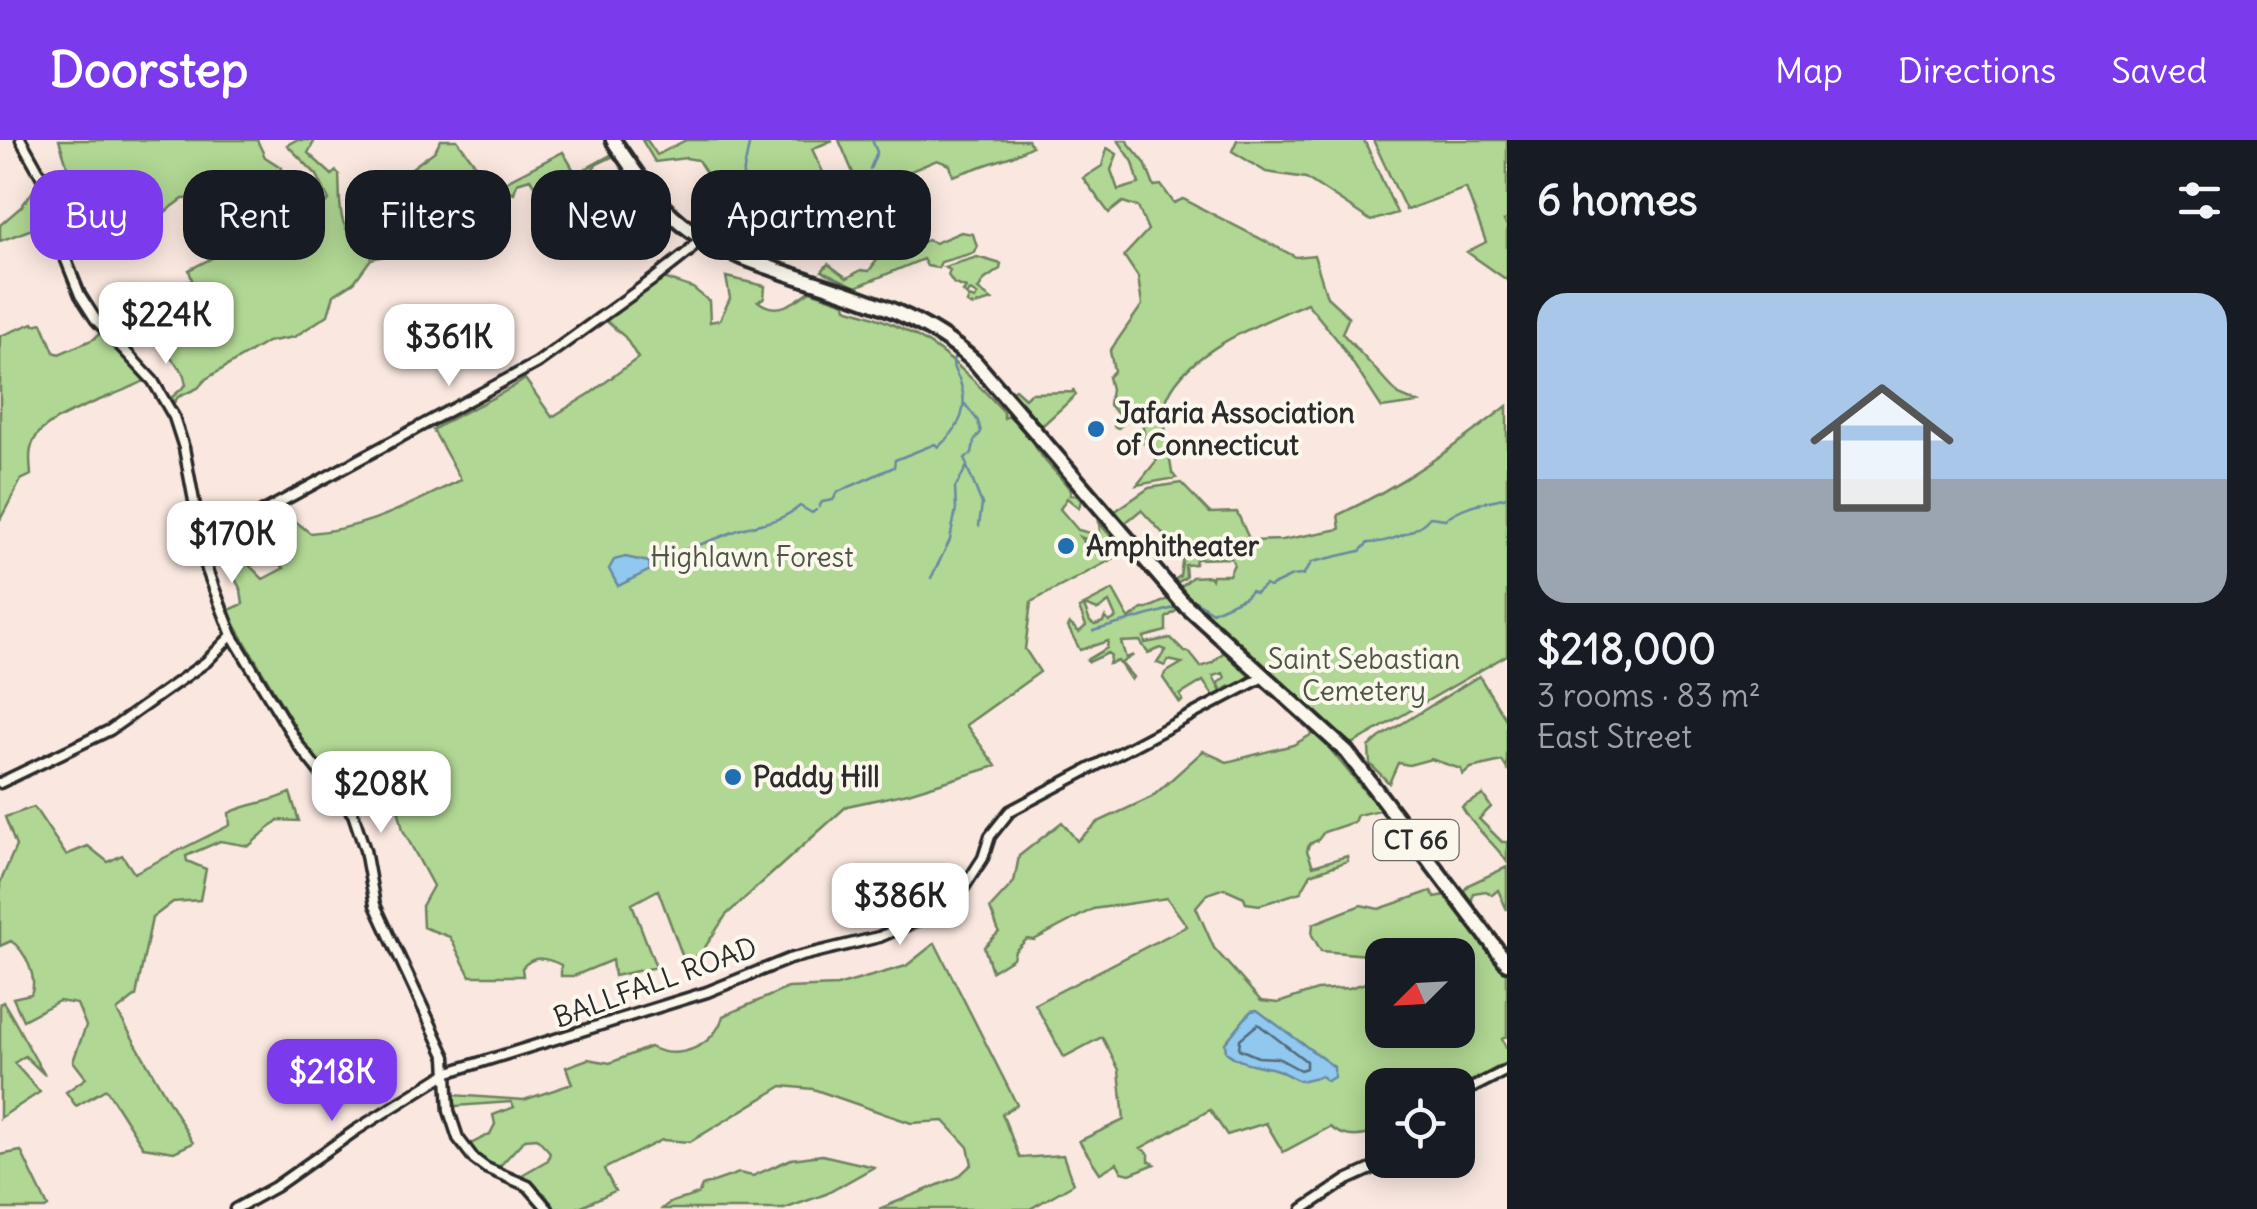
<!DOCTYPE html>
<html lang="en">
<head>
<meta charset="utf-8">
<style>
	body { margin:0; font-family:Delius,sans-serif; background:#20242c; color:#f1f3f6; height:100vh; display:flex; flex-direction:column; font-size:38px; white-space:nowrap }
	* { box-sizing:border-box; margin:0 }
	p { font-size:32px; color:#9ea1a6 }
	.icon { flex:none; width:55px; height:55px; fill:none; stroke:currentColor; stroke-width:2; stroke-linecap:round; stroke-linejoin:round }
	.map { position:relative; flex:1; overflow:hidden }
	.side { display:flex; flex-direction:column; background:#171b24; width:750px }
	.side>* { flex:none }
	.top-card { position:absolute; left:30px; top:30px; width:950px; height:90px; display:flex; gap:20px }
	.needle { width:65px; rotate:246deg }
	.buttons { position:absolute; left:1365px; top:798px; display:grid; gap:20px }
	.buttons a { display:grid; place-items:center; width:110px; height:110px; border-radius:20px; background:#171b24; box-shadow:0 5px 25px #0003; font-size:50px }
	.price { position:absolute; translate:-50% -85px; padding:0 22px; border-radius:20px; background:#fff; color:#222; font-size:32px; line-height:65px; filter:drop-shadow(0 2px 5px #0008) }
	.price::after { content:''; position:absolute; left:50%; top:60px; width:30px; height:22px; margin-left:-15px; background:inherit; clip-path:polygon(0 0,100% 0,50% 100%) }
	.price.on { background:#7c3aed; color:#fff }
	ul { padding:0; list-style:none }
	li { display:grid; align-content:center; gap:20px; height:530px; padding:0 30px }
	li+li { border-top:2px solid #363941 }
	li span { display:grid; place-items:center; height:310px; border-radius:30px; color:#555 }
	li>.icon { margin-inline-start:auto }
	span .icon { width:180px; height:180px; fill:#fffc; stroke-width:1 }
	li b { font-size:42px }
	h2 { display:flex; justify-content:space-between; align-items:center; height:120px; padding:0 30px; font-size:42px }
	.tag { padding:0 35px; border-radius:30px; background:#171b24; box-shadow:0 5px 25px #0003; font-size:35px; line-height:90px }
	.tag.on { background:#7c3aed; color:#fff }
	header { display:flex; align-items:center; gap:60px; box-sizing:border-box; height:140px; padding:0 50px; background:#7c3aed; color:#fff }
	header strong { font-size:48px }
	nav { display:flex; gap:55px; margin-inline-start:auto; font-size:35px }
	main { display:flex; flex:1; min-height:0 }
	.map>svg:first-child { display:block }
	.green { fill:#b0d793; stroke:#6e815f; stroke-width:2.5; fill-rule:evenodd }
	.water { fill:#90c8ef; stroke:#6889a1; stroke-width:2.5 }
	.lines { fill:none; stroke-linecap:round; stroke-linejoin:round }
	.shore { stroke:#536a79; stroke-width:2.5 }
	.stream { stroke:#6889a1; stroke-width:2.5 }
	.secondary-casing { stroke:#2b2b2b; stroke-width:15 }
	.highway-casing { stroke:#2b2b2b; stroke-width:20 }
	.secondary { stroke:#fbf7ec; stroke-width:8 }
	.highway { stroke:#fbf7ec; stroke-width:12 }
	.poi-dot { fill:#1f6fb2; stroke:#fbf7ec; stroke-width:4 }
	.labels { text-anchor:middle; stroke-width:8; stroke-linejoin:round; paint-order:stroke }
	.shield { fill:#fbf7ec; stroke:#696865; stroke-width:2.5 }
	.shield-label { font-size:25px; font-weight:bold; fill:#2b2b2b }
	.poi-label { font-size:28px; font-weight:bold; fill:#2b2b2b; stroke:#fbf7ec; text-anchor:start }
	.park-label { font-size:28px; fill:#4c5645; stroke:#fbf7ec }
	.street-label { font-size:28px; fill:#2b2b2b; stroke:#fbf7ec }
</style>
</head>
<body>
<header>
<strong>Doorstep</strong>
<nav><a>Map</a><a>Directions</a><a>Saved</a></nav>
</header>
<main>
<div class="map">
<svg width="1507" height="1069" viewBox="0 0 1507 1069">
	<rect width="100%" height="100%" fill="#fae8e0"/>
	<filter id="ink" filterUnits="userSpaceOnUse"><feTurbulence type="fractalNoise" baseFrequency=".01" numOctaves="2"/><feDisplacementMap in="SourceGraphic" scale="20" xChannelSelector="R" yChannelSelector="G"/><feConvolveMatrix kernelMatrix="1 2 1 2 8 2 1 2 1" color-interpolation-filters="sRGB"/></filter>
	<g filter="url(#ink)">
		<path class="green" d="M59,0H257L265,17L282,28L261,61L270,70H317L329,60L317,35L287,5L296,0H315L308,13L332,35L336,31L339,34C341,69 335,88 367,111C391,102 404,90 411,65L402,55L398,38L435,11L441,0H457L493,48L563,12L576,34L614,13V16L597,24L591,31L594,35L598,36L599,31L607,43L625,32L618,19L629,36L603,51L609,62L602,70V78L567,97L530,39L517,43L514,53L508,51L503,62L401,112L371,119L354,142L334,155L328,175L294,197L267,202L206,239L198,248L178,257L173,264L172,257L186,245L183,232L127,168L166,148L192,140L189,130L214,117V99L236,87L223,57L183,59L128,99L70,118L63,75L49,40L67,25Z
			M642,0H647L657,15L686,0H833L812,9L828,43L757,78L753,57L743,59L732,81L724,77C724,51 709,40 698,20L686,18L655,22Z
			M839,0H1028L1032,6L1012,16L953,36L950,25L937,20L894,38L899,53L857,58V50L867,45L864,37L856,40Z
			M1118,0H1126L1145,23L1154,46L1161,45L1174,63L1183,59L1296,117L1314,115L1327,157L1349,177L1342,193L1399,255L1418,263L1382,268L1339,202L1307,163C1262,183 1181,212 1165,264C1161,278 1170,317 1172,333L1176,338L1137,345L1157,320L1143,302L1145,298L1142,283L1134,276L1118,288L1114,286L1118,274L1109,265L1111,249L1108,237L1114,231L1110,211L1142,165L1138,137L1124,116L1148,90L1138,67L1123,62L1109,73L1083,38L1102,26L1107,8L1117,14L1111,30L1118,50L1139,44L1133,22Z
			M1237,0H1364L1397,73L1371,81L1306,38L1266,32L1232,11Z
			M1373,0H1507V79L1504,81L1507,86V140L1467,112L1486,102L1466,48L1406,70Z
			M37,46L43,48L55,84L43,85L0,101V85L21,67Z
			M961,92L973,94L977,107L973,113L941,122L938,128L927,126L923,119L856,147L822,131L828,124L847,138L861,130L869,131L880,116L886,118L898,107L908,112L915,97L921,103L927,100L935,103Z
			M977,117L1001,124L1000,129L984,140L978,150L992,160L972,166L967,163L969,157L975,159L977,155L970,151L967,156L963,152L966,148L954,144L948,135L950,130L944,127Z
			M661,137L693,148L709,161L710,182L720,180L730,158L726,137L765,146L764,158L758,161C776,176 794,163 810,151L845,163L846,168C921,189 952,216 1004,272V278L1009,276C1021,286 1031,300 1039,312C1046,324 1061,336 1071,351L1070,355H1076L1081,360L1079,368L1067,358L1060,369L1078,390L1090,393L1088,400L1080,397L1089,408L1101,405L1097,396L1100,392L1099,383L1116,402L1125,403L1128,411L1031,462L1025,509L1040,532L966,585L996,626L908,653L847,666L726,775L700,815L684,820L658,750L632,764L656,827L614,836L612,820L574,836H561V825C547,818 534,814 522,828L523,836H470L450,797L423,787L422,766L433,746L403,690L395,654L350,659L308,609L227,471L243,464L241,450L228,426L242,418L263,439L284,428L268,412L275,404L278,389L295,381L310,393C368,389 409,364 461,340L433,290C462,270 496,260 525,239L552,277L591,253L638,218L625,197L604,179Z
			M33,183L34,185L42,183L54,212L59,214L94,199L101,192L146,240C122,254 50,274 36,297C28,309 30,322 31,335L21,340L0,380V196Z
			M1015,249L1025,258L1030,253L1073,252V249L1076,255L1042,286L1012,251Z
			M1507,266V515L1354,603H1347C1294,548 1231,505 1178,449L1192,437L1209,436L1211,439L1212,435H1229L1234,424L1231,418L1196,419L1195,424L1185,425L1186,437L1174,445L1170,439L1173,441L1180,436L1183,415L1141,370L1125,383L1114,372L1149,348L1181,343L1210,373L1237,372L1250,401L1282,400L1340,389L1338,375C1400,346 1453,308 1507,266Z
			M1113,450L1129,479L1142,469H1147L1170,458L1179,469L1166,478V491L1144,497L1145,503L1171,498L1185,512H1189L1201,527L1212,523L1224,512L1249,536L1239,546H1229L1222,551L1218,543L1225,538L1223,533L1213,536L1222,554L1215,558L1203,541L1180,555L1183,560L1180,563L1163,538L1165,533L1182,523L1168,520L1165,526L1157,523L1166,510L1161,508L1148,513L1140,501L1121,502L1126,518L1134,515L1121,523L1133,537L1131,540L1118,521L1109,524L1111,516L1108,513L1089,522L1087,520L1107,508L1108,501L1080,510L1068,487L1070,484L1079,492L1086,486L1079,468L1084,466L1090,482L1095,485L1103,482L1105,477L1109,482L1116,478L1109,462L1098,470L1084,465Z
			M1479,536L1507,581V629L1502,621L1471,628L1463,635L1461,629L1431,619L1409,625L1398,623L1389,643L1370,624L1369,607L1379,598Z
			M1316,592L1380,670L1357,675L1354,682L1324,692L1318,700L1309,704L1307,711L1313,726L1347,716L1348,721L1311,734L1301,752L1260,765L1246,763L1244,757L1224,748L1207,754L1196,767L1214,808L1261,861L1278,863L1317,850L1349,848L1369,842L1373,821L1368,815L1321,811L1312,795L1313,784L1361,765L1379,769L1431,751L1435,757L1445,755L1446,747L1507,832V896L1502,899L1507,910V922L1458,949V945H1382V978L1370,969L1367,974L1370,994C1354,998 1343,997 1330,987L1283,1012L1266,983L1227,995L1210,970L1141,1008L1149,1014V1021L1155,1024L1130,1034L1122,1032L1117,1023L1100,1033L1079,1001L1124,980L1119,930L1102,897L1064,917L1035,864L1187,786L1167,758L1093,769L1034,800L1027,799L1015,811L1013,818L992,831L984,807L999,792L990,768L1014,742L1019,716L1062,682L1077,701L1098,682L1152,657L1203,611L1227,622L1293,605ZM1382,815H1458V890H1382Z
			M290,653L299,681L278,680L249,706L220,701L186,716L187,721L206,729L200,760L173,762L152,778L136,856L117,871L193,1003L174,1012L143,1007L106,949L76,966L66,952L86,938L73,921L86,886L77,864L59,861L23,880L13,858L31,854C38,838 25,810 11,801L0,806V743L16,706L5,677L34,667L66,715L88,706L108,722L122,715L134,733L230,685L229,673C248,663 270,663 290,653Z
			M1483,655L1491,667L1479,679L1502,702H1507V722C1494,702 1473,688 1462,667Z
			M1507,727V770L1498,750L1492,755L1486,751L1473,753L1472,760L1469,759L1464,751L1468,745Z
			M935,803L1017,965L1002,974L1020,1018L1063,1015L1073,1044L1030,1069H879L958,1037L972,1024L968,1007L944,981L911,983L813,949L782,946L690,1002L662,1000L604,1029L615,1051L575,1069H554L545,1054L520,1036L548,1020L550,1012L537,998L525,999L498,1028L482,1021L469,1005L490,994L495,984L493,975L514,967L511,962L456,966L453,955L524,960L572,944L566,927L588,919L610,923L650,907C678,922 715,906 723,876L788,848L837,846L906,826Z
			M3,862C19,886 29,911 45,935L25,916L14,923L40,952L0,978V864Z
			M21,1011L48,1067L45,1069H2L0,1066V1015Z
			M822,1015L874,1027L826,1054L784,1069H662C674,1057 685,1061 699,1053L702,1046L739,1033L753,1036L791,1019Z"/>
		<path class="water" d="M625,417L649,422L650,430L618,446L609,429L614,420Z
			M1257,870L1334,927V937L1327,941L1321,936L1300,941C1291,938 1279,929 1271,928C1253,924 1241,924 1226,912L1225,903L1251,871Z"/>
		<g class="lines">
			<path class="shore" d="M1258,884L1306,921V928L1300,930L1278,918L1258,917L1239,909L1240,899Z"/>
			<path class="stream" d="M870,29L877,12L872,0
				M742,40L750,0
				M967,327L982,364L979,386
				M819,367L822,362L833,360L838,352L894,327L895,320L935,304L938,307C961,288 970,267 959,239C954,229 951,226 955,215
				M650,423C678,412 706,403 733,392C759,382 778,384 800,366L812,373L816,370
				M931,438L950,400L956,369L955,348L967,326L965,318L972,314L974,301L981,292L978,281L965,264
				M1194,460L1212,472L1245,457L1251,451L1256,453L1265,445L1269,447L1292,436L1303,435L1312,422L1360,411L1368,403C1386,403 1418,392 1430,377L1445,379C1465,364 1484,363 1507,357
				M1093,491L1174,468"/>
			<g class="secondary-casing">
				<path id="secondary" d="M21,0L53,57L66,120L80,155L96,180L153,241L174,277L184,308L207,430L232,495L299,606L353,674L365,710L375,765L446,917L449,971L458,998L474,1019L486,1028L528,1046L548,1069
					M203,404L537,223L655,138L688,112L701,97
					M0,643L110,590L206,522L232,495
					M1458,955L1507,930
					M235,1069L275,1047L356,990L449,932L707,852L789,819L879,797L921,779L959,755L983,718L990,696L1010,671L1265,536
					M1303,1069L1347,1040L1391,1020"/>
			</g>
			<g class="highway-casing">
				<path id="highway" d="M613,0C636,34 658,68 693,92C720,111 752,121 783,132C852,155 920,172 975,222L1181,461L1347,612L1507,823"/>
			</g>
			<use href="#secondary" class="secondary"/>
			<use href="#highway" class="highway"/>
		</g>
	</g>
	<g class="poi-dot">
		<circle cx="1096" cy="289" r="10"/>
		<circle cx="1066" cy="406" r="10"/>
		<circle cx="733" cy="637" r="10"/>
	</g>
	<g class="labels">
		<rect class="shield" x="1373.5" y="680" width="85" height="40" rx="8"/>
		<g class="shield-label">
			<text x="1416" y="709">CT 66</text>
		</g>
		<g class="poi-label">
			<text x="1116" y="283">Jafaria Association<tspan x="1116" dy="32">of Connecticut</tspan></text>
			<text x="1086" y="416">Amphitheater</text>
			<text x="753" y="647">Paddy Hill</text>
		</g>
		<g class="park-label">
			<text x="752" y="427">Highlawn Forest</text>
			<text x="1364" y="529">Saint Sebastian<tspan x="1364" dy="32">Cemetery</tspan></text>
		</g>
		<g class="street-label">
			<text transform="translate(655 842) rotate(-20)" y="10">BALLFALL ROAD</text>
		</g>
	</g>
</svg>
<div class="buttons">
<a><svg class="needle" viewBox="-14 -14 28 28"><path d="M0-13l5 13h-10z" fill="#e53935"/><path d="M0 13l5-13h-10z" fill="#9ea1a6"/></svg></a>
<a><svg class="icon" aria-label="locate" viewBox="0 0 24 24"><circle cx="12" cy="12" r="6"/><path d="M12 2v4M12 18v4M2 12h4M18 12h4"/></svg></a>
</div>
<b class="price" style="left:166px;top:227px">$224K</b>
<b class="price" style="left:449px;top:249px">$361K</b>
<b class="price" style="left:232px;top:446px">$170K</b>
<b class="price" style="left:381px;top:696px">$208K</b>
<b class="price" style="left:900px;top:808px">$386K</b>
<b class="price on" style="left:332px;top:984px">$218K</b>
<div class="top-card">
<a class="tag on">Buy</a>
<a class="tag">Rent</a>
<a class="tag">Filters</a>
<a class="tag">New</a>
<a class="tag">Apartment</a>
</div>
</div>
<section class="side">
<h2>6 homes<svg class="icon" aria-label="filters" viewBox="0 0 24 24"><path d="M4 7h16M4 17h16"/><circle cx="9" cy="7" r="2"/><circle cx="15" cy="17" r="2"/></svg></h2>
<ul>
<li><span style="background:linear-gradient(#a9c7e8 60%,#9aa5b1 0)"><svg class="icon" aria-label="home" viewBox="0 0 24 24"><path d="M3 11l9-7 9 7M6 9v11h12V9"/></svg></span><div><b>$218,000</b><p>3 rooms · 83 m²</p><p>East Street</p></div></li>
</ul>
</section>
</main>
</body>
</html>
